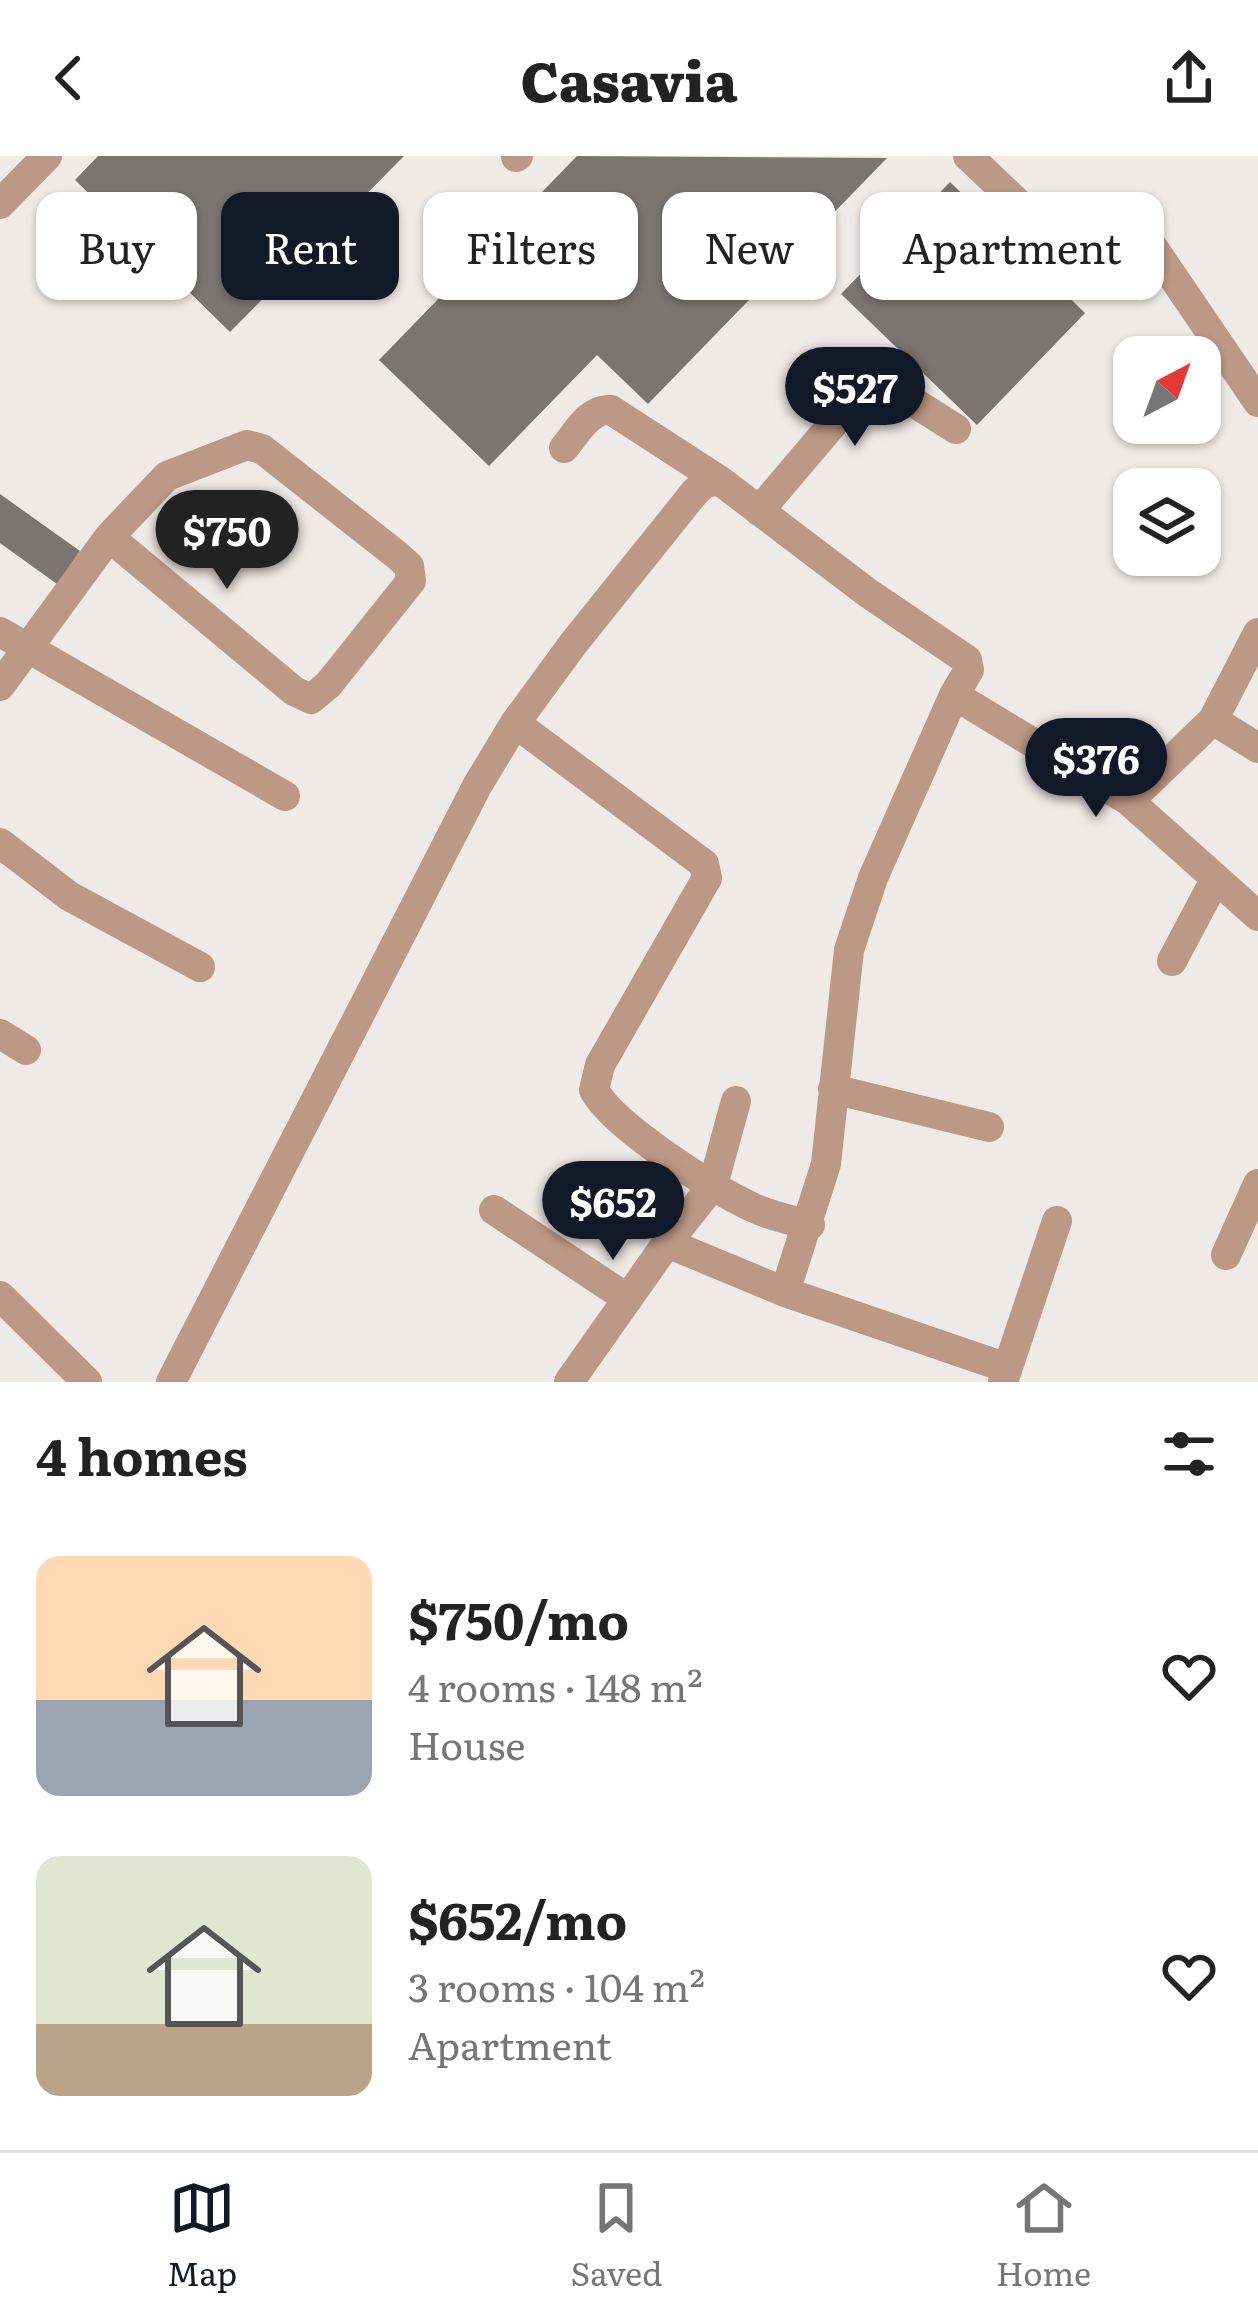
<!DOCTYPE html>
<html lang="en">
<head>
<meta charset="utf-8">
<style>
	body { margin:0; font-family:Literata,serif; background:#f6f6f6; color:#222; height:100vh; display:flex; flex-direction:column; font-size:45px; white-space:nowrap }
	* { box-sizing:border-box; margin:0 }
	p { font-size:39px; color:#767676 }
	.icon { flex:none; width:66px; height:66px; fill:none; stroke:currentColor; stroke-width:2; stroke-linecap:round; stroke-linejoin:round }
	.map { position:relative; height:1226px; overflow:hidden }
	.drawer { display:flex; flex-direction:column; background:#fff; flex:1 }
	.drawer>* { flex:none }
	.banner { position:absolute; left:36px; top:36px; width:1188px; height:108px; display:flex; gap:24px }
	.needle { width:78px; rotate:41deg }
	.buttons { position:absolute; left:1113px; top:180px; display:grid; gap:24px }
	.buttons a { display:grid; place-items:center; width:108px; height:108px; border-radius:24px; background:#fff; box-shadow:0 3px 9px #0004; font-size:60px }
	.price { position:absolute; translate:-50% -102px; padding:0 27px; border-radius:42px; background:#111827; color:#fff; font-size:39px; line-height:78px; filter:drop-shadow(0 3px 6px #0008) }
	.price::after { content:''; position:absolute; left:50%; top:72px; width:36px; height:27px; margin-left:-18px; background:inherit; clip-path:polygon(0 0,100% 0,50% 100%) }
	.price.selected { background:#222; color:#fff }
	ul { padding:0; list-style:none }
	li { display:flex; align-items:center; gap:36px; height:300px; padding:0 36px }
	li span { display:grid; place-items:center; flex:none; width:336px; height:240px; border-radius:24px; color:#555 }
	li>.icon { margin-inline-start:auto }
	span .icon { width:144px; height:144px; fill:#fffc; stroke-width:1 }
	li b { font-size:51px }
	h2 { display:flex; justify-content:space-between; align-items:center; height:144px; padding:0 36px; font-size:51px }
	.tag { padding:0 42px; border-radius:24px; background:#fff; box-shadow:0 3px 9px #0004; font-size:42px; line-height:108px }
	.tag.selected { background:#111827; color:#fff }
	header { display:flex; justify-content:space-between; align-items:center; height:156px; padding:0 36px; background:#fff; font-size:54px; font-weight:800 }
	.tabs { display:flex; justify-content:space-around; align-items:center; height:168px; border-top:3px solid #e0e0e0; background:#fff; font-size:33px; color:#767676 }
	.tabs a { display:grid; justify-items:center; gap:6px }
	.tabs .selected { color:#111827 }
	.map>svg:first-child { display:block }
	.building { fill:#7b7572 }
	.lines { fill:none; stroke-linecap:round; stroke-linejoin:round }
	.minor { stroke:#bc9886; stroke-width:30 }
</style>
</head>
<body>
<header><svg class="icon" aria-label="back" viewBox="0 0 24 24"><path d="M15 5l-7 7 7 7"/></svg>Casavia<svg class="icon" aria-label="share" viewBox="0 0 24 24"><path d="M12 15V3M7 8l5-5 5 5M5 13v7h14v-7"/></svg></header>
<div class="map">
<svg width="1258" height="1226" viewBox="0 0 1258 1226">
	<rect width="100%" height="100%" fill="#f0eae6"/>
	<path class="building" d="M98,0H404L230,176L75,24Z
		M577,0L887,2L648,248L597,199L489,310L379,204Z
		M950,26L1085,157L977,269L841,138Z
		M0,338L80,395L57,428L0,387Z"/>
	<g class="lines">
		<path class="minor" d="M968,0L1048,76
			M516,1L518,0
			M0,48L47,0
			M1135,65L1258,246
			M564,292C577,277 589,252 611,254L719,324L868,437L967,504L969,514L954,539L873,722L849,794L826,1008L785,1136
			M759,355L865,230L877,226L888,230L956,273
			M0,476L285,640
			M0,530L109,381L167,320L247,289L262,293L398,400L409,410L411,425L328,529L311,543L294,535L109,381
			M954,539L1129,645L1258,760
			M1213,564L1258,477
			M515,567L704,708L707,722L600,909L594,934C614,971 713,1033 754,1052C771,1060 792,1064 810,1069
			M1129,645L1213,564L1258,592
			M0,687L69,740L200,811
			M1172,805L1215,724
			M0,878L26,894
			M833,933L989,971
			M494,1054L628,1143
			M667,1087L785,1136L1007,1212
			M1226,1099L1258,1028
			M0,1140L87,1226
			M171,1226L477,630L515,567L573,488L695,336L705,327L719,324
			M569,1226L667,1087L713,1029L736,945
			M1003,1226L1057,1065"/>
	</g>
</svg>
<div class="buttons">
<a><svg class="needle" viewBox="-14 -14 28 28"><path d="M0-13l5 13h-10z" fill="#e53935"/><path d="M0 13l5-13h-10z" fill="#767676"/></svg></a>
<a><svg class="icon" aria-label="layers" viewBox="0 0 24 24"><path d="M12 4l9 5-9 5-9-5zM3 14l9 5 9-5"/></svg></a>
</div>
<b class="price" style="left:855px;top:293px">$527</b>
<b class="price selected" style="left:227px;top:436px">$750</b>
<b class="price" style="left:1096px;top:664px">$376</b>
<b class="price" style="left:613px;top:1107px">$652</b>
<div class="banner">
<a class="tag">Buy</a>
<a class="tag selected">Rent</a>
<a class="tag">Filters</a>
<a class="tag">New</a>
<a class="tag">Apartment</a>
</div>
</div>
<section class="drawer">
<h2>4 homes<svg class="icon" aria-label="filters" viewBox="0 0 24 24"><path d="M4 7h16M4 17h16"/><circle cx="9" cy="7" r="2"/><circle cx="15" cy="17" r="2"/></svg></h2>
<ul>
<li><span style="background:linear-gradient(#ffd9b3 60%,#9aa5b1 0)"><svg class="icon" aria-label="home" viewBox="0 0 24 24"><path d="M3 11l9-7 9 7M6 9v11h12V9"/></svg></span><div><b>$750/mo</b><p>4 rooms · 148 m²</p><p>House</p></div><svg class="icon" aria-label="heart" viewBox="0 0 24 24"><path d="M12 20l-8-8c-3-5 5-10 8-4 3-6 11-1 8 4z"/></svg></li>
<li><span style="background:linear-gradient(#dfe7d0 70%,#b9a48a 0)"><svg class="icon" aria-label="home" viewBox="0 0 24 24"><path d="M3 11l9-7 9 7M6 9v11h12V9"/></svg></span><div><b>$652/mo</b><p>3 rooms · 104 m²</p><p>Apartment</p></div><svg class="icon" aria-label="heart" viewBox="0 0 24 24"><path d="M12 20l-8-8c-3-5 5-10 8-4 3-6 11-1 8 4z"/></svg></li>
</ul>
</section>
<nav class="tabs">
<a class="selected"><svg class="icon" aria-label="map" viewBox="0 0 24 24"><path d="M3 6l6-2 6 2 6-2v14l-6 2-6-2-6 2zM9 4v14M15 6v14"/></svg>Map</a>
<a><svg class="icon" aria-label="saved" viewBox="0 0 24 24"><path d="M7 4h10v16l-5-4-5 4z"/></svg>Saved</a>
<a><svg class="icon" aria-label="home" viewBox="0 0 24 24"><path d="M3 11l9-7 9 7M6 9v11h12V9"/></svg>Home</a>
</nav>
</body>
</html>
